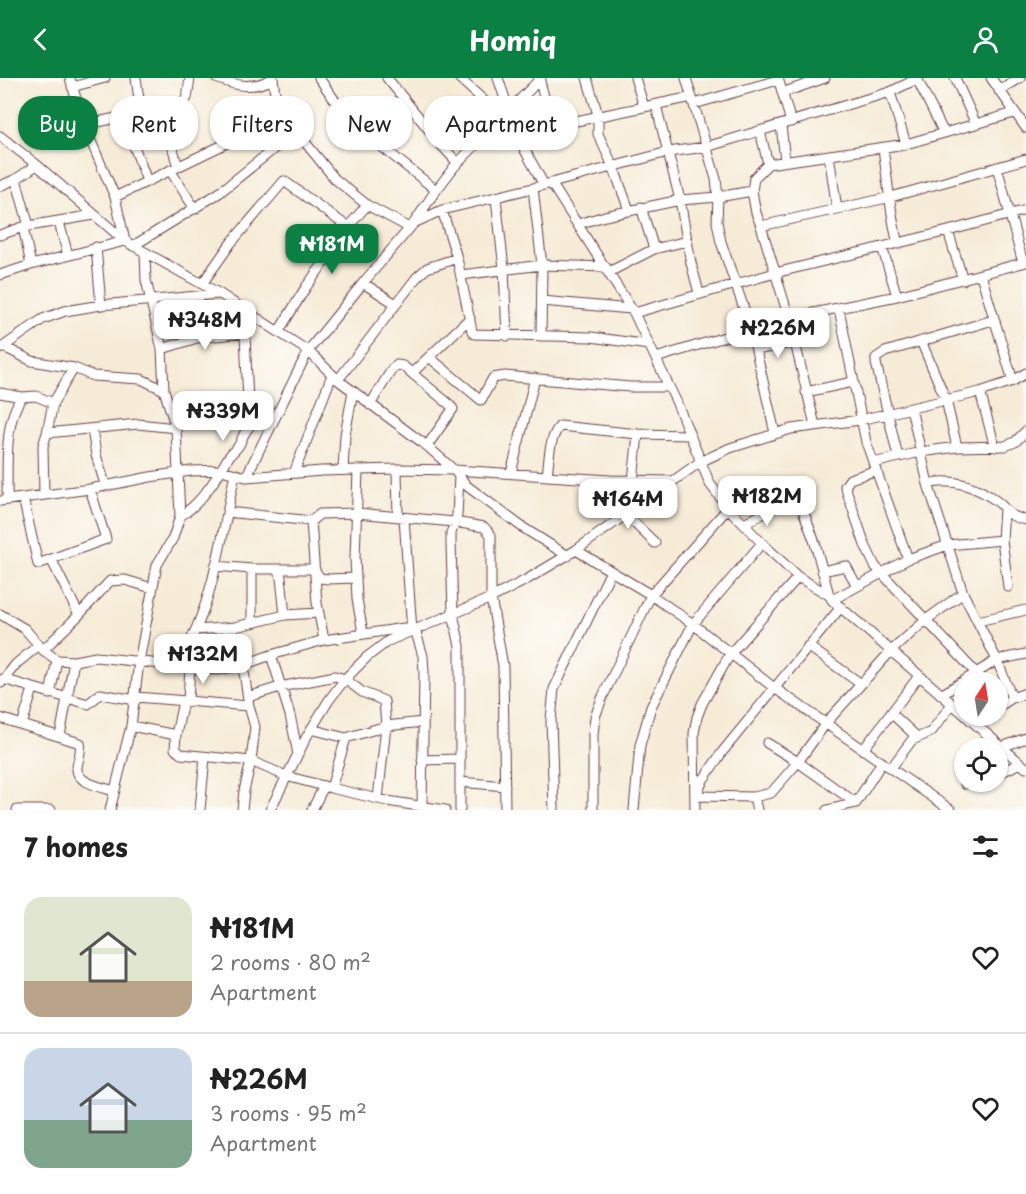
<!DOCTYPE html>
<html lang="en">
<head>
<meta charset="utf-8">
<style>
	body { margin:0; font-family:"Playpen Sans",sans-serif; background:#f2f2f2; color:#222; height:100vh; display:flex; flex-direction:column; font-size:22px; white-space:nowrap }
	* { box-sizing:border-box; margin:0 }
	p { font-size:20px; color:#767676 }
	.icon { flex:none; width:33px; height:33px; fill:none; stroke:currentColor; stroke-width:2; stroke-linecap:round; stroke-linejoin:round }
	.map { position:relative; height:732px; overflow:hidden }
	.side { display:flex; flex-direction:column; background:#fff; flex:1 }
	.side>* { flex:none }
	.top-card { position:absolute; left:18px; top:18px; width:600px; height:54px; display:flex; gap:12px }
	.needle { width:39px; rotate:12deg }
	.buttons { position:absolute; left:954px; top:594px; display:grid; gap:12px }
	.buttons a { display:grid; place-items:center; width:54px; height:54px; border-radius:50%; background:#fff; box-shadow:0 2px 4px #0004; font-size:30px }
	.price { position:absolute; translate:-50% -51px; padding:0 14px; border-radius:12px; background:#fff; color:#222; font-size:20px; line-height:39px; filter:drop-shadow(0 2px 3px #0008) }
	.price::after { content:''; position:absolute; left:50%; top:36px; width:18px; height:14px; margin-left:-9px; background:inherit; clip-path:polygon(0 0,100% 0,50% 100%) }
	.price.current { background:#0b8043; color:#fff }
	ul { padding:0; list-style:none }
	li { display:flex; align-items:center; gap:18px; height:150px; padding:0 24px }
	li+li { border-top:2px solid #e0e0e0 }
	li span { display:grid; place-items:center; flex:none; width:168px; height:120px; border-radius:18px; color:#555 }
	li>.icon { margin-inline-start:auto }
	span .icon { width:72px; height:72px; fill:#fffc; stroke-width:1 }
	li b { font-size:26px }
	h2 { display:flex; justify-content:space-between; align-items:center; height:72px; padding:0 24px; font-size:26px }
	.chip { padding:0 21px; border-radius:24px; background:#fff; box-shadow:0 2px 4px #0004; font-size:21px; line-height:54px }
	.chip.current { background:#0b8043; color:#fff }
	header { display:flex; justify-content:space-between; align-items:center; height:78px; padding:0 24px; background:#0b8043; color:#fff; font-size:27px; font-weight:700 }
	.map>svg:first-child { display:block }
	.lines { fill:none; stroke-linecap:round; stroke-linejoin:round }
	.street-casing { stroke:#643e45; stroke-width:11 }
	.street { stroke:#fff; stroke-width:9 }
</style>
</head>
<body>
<header><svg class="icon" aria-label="back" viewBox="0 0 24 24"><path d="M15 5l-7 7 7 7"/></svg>Homiq<svg class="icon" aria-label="person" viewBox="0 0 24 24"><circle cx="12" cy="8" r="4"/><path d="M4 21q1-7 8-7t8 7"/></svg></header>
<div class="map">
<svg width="1026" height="732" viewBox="0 0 1026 732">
	<rect width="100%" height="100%" fill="#fdfcf7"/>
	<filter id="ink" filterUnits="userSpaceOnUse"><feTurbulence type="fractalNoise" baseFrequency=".0167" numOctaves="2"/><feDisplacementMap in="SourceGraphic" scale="12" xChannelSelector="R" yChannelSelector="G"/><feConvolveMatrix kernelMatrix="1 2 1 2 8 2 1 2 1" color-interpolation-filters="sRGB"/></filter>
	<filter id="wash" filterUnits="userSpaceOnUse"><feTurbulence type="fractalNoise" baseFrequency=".008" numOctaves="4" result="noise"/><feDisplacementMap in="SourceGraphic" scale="24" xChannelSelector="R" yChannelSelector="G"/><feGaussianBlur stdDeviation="1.35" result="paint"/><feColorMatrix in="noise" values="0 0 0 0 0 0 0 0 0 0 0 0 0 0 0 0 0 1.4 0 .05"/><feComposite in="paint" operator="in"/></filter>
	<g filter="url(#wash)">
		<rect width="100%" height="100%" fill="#f6ebd6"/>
	</g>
	<g filter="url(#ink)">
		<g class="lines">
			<g class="street-casing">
				<path id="street" d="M136,0L141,36
					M216,0C236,8 254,12 273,0
					M273,0L276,24L296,53L335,101L367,127L410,150
					M319,0L336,24L357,49L436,112
					M387,0L442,68L458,85
					M459,0L502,39L521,65L544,107
					M498,0L509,33
					M539,0L552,48
					M587,0L598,37V56L613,88L629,132
					M635,0L644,29
					M686,0L716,101L718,119L717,144L721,164L751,251L775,355
					M778,0L791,44
					M955,0L976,46
					M991,0L1026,50
					M917,1L944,55
					M72,9L105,0
					M999,13L1020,0
					M890,14L906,66
					M782,15L825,0
					M694,26L778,2
					M656,27L680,122L691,185L699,215
					M162,32L178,89
					M123,39L147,103
					M84,47L181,26L187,20L190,0
					M781,47L785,83
					M357,49L404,23
					M760,53L768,86
					M0,58L37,87L125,163L220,216L308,273L338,302L427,368L454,392L467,408L522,449L568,478
					M521,65L552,48L692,19
					M883,71C888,103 890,135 898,166
					M829,77L837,131
					M997,89L1023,185
					M170,92L195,131
					M16,101L29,148
					M551,105L634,235L676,323L710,406L728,430L762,465L798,499L829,517L832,522L964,636
					M0,108L16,101L37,87
					M533,110L542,187L541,258
					M752,113L754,100L768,86L906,66L1014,35
					M115,119L227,65L283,35
					M496,120L504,191L507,258
					M641,129L654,171
					M442,132L457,180L472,253L474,256L591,259L649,267
					M59,144L68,177
					M414,145L442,132L533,110L668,74L706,69L890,14L919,0
					M578,146L605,138L680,122L718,119L752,113L756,135L761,148L789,240L815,347
					M761,148L891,119L1026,81
					M23,149L31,187
					M948,153L963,202
					M0,157L23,149L94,137
					M133,168L219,115L296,53
					M96,169L101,227
					M882,169L897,218
					M609,194L654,171L687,163
					M0,197L31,187L125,163L115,119L84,47L70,0
					M461,197L542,187L606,189
					M981,197L1013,303
					M363,205L396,226
					M202,206L231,165L284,103L348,149
					M542,223L631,231
					M839,231L866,364L908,481
					M634,235L775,195L948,153L1026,132
					M789,240L897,218L1026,184
					M279,253L306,209L338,166L348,149L367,127
					M921,263L946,322L957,369
					M4,269L32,283L74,290L93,298L141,301L164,312
					M0,271L43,241L65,233L101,227L219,216
					M162,271L197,260L245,255
					M756,272L795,264
					M429,279L481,322L493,300L505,298L630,309H669
					M656,280L751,251
					M412,295L470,240
					M338,302L417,199L427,190L457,180
					M806,314L853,304
					M980,314L995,369
					M0,315L22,319L36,318L53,325
					M370,327L392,291L397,287L403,288L449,326L453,331L427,368
					M911,330L928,406L963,515L997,582L1012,620
					M92,351L96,377L105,406
					M47,355L138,346L176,350
					M898,379L876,285V280L885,274L993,242
					M873,385L921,374L957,369L1005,368L1015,364L1026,353
					M397,391L398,439
					M343,392L345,357L353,313
					M358,392L355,480L357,521L363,555
					M877,392L850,401L845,408L865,467L875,488L976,595
					M294,395L332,297
					M511,395L535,300
					M459,398L457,438L451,455V465L453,536L460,568V732
					M547,398C549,383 549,359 560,348L638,356L690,357
					M246,399L308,273L363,205L414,145L432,118L454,89L541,0
					M633,403L638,356
					M928,406C953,399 979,409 999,425C1012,437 1007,437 1026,442
					M44,416L43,368L47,355L53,325L74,290
					M23,420L38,486L106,461L90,411
					M7,422C8,392 3,344 22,319
					M0,423L90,411L150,399L191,393L222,392L246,399L322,393L397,391L454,392L610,402L672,403
					M1004,431L1002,462L1008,509
					M803,432L815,465L829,517
					M227,434L311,443L320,436L357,435L454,444L484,449L491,457V520L503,588L505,732
					M626,437L655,465
					M180,438C199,428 218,398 228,380C231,374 238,371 240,365C243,359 244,354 249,349L245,255L249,234
					M404,440L412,553
					M311,443L317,525L324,562
					M744,446L777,428
					M576,472L651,517L693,546L773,609L951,732
					M51,481L79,537L110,503L125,502L152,510
					M215,488L252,491H314L320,500L328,501L356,500
					M252,491V545
					M280,491L285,537
					M822,493L846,488L857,508
					M832,522L908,481L948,467L1002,462
					M0,536L25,551L43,572L57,582L74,583L96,579L217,592L243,587L271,577L324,562L411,549
					M978,543L1026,532
					M415,551L423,578L424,594L422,729
					M196,552L235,549L285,537L319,535
					M808,568L861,606
					M187,569C214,521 223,451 235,396
					M43,572L79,537
					M271,577L290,637L298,676
					M3,601L88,626L100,616L136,622
					M1,605L16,586L39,567
					M50,616L57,582
					M941,617L997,582L1026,576
					M136,619L249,628
					M248,619L280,609L335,598L345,601L362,614L384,623L386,648L378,721
					M188,623L190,589
					M998,629L1012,620L1026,615
					M891,635L917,659
					M966,638L1026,690
					M0,640L80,665C82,673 78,681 77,689C75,705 102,709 114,713
					M22,647L33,611
					M131,648L176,657L175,671L181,676L251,683L286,698L331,710L387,723L445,732
					M311,651L346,660L386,648L423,644
					M176,657L183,623
					M60,658L74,583
					M767,665L798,684L856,725
					M1002,669L1026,660
					M863,672L919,598
					M422,682L460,681
					M891,690L912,662L931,654L952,626
					M998,696L1020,685
					M460,704L505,708
					M965,706L974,704
					M331,710L346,660
					M697,716L703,702L723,673L841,529
					M696,718L754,719L771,715L798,684L826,645L891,573L926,542L963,515
					M754,719L757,732
					M17,732H51
					M110,732L131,648L139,584L157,487L173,460L180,438L176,350L164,312L162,271L146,202L145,175
					M200,732L205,679
					M242,732L244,713L251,683L255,649L249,628L243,587
					M270,732L307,658L329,622L345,601L367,579L388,563L491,520L526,502L576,472L700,384L730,370L791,351L860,342L980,314L1013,303L1026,295
					M312,732L324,708
					M554,732L551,642L554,611L611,493
					M593,732V656L595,639L603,618L651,517L728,430
					M634,732L640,667L651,629L693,546L762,465
					M695,732L694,655L697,639L702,626L730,576L798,499
					M827,732L856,725L882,684"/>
			</g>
			<use href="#street" class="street"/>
		</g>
	</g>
</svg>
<div class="buttons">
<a><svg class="needle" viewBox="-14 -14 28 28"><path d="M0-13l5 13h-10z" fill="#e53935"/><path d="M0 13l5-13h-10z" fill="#767676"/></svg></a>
<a><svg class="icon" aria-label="locate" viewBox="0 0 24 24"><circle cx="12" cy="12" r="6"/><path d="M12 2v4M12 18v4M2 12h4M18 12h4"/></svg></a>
</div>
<b class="price current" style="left:332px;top:197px">₦181M</b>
<b class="price" style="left:205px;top:273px">₦348M</b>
<b class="price" style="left:778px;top:281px">₦226M</b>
<b class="price" style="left:223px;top:364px">₦339M</b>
<b class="price" style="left:767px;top:449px">₦182M</b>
<b class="price" style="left:628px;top:452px">₦164M</b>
<b class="price" style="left:203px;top:607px">₦132M</b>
<div class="top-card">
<a class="chip current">Buy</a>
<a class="chip">Rent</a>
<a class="chip">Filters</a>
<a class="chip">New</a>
<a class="chip">Apartment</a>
</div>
</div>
<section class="side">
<h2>7 homes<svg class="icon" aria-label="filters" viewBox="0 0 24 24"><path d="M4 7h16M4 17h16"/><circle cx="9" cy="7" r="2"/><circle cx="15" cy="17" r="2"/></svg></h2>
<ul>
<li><span style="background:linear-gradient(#dfe7d0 70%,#b9a48a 0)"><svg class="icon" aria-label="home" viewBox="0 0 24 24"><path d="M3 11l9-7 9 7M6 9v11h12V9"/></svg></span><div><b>₦181M</b><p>2 rooms · 80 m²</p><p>Apartment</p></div><svg class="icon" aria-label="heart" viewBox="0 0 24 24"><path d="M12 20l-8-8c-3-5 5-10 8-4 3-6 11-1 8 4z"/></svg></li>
<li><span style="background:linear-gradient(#c9d6e8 60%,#7fa58c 0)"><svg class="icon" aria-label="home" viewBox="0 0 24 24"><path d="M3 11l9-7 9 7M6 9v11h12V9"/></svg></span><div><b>₦226M</b><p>3 rooms · 95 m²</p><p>Apartment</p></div><svg class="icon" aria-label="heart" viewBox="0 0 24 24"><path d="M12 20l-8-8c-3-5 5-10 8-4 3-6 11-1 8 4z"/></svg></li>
</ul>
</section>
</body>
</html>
